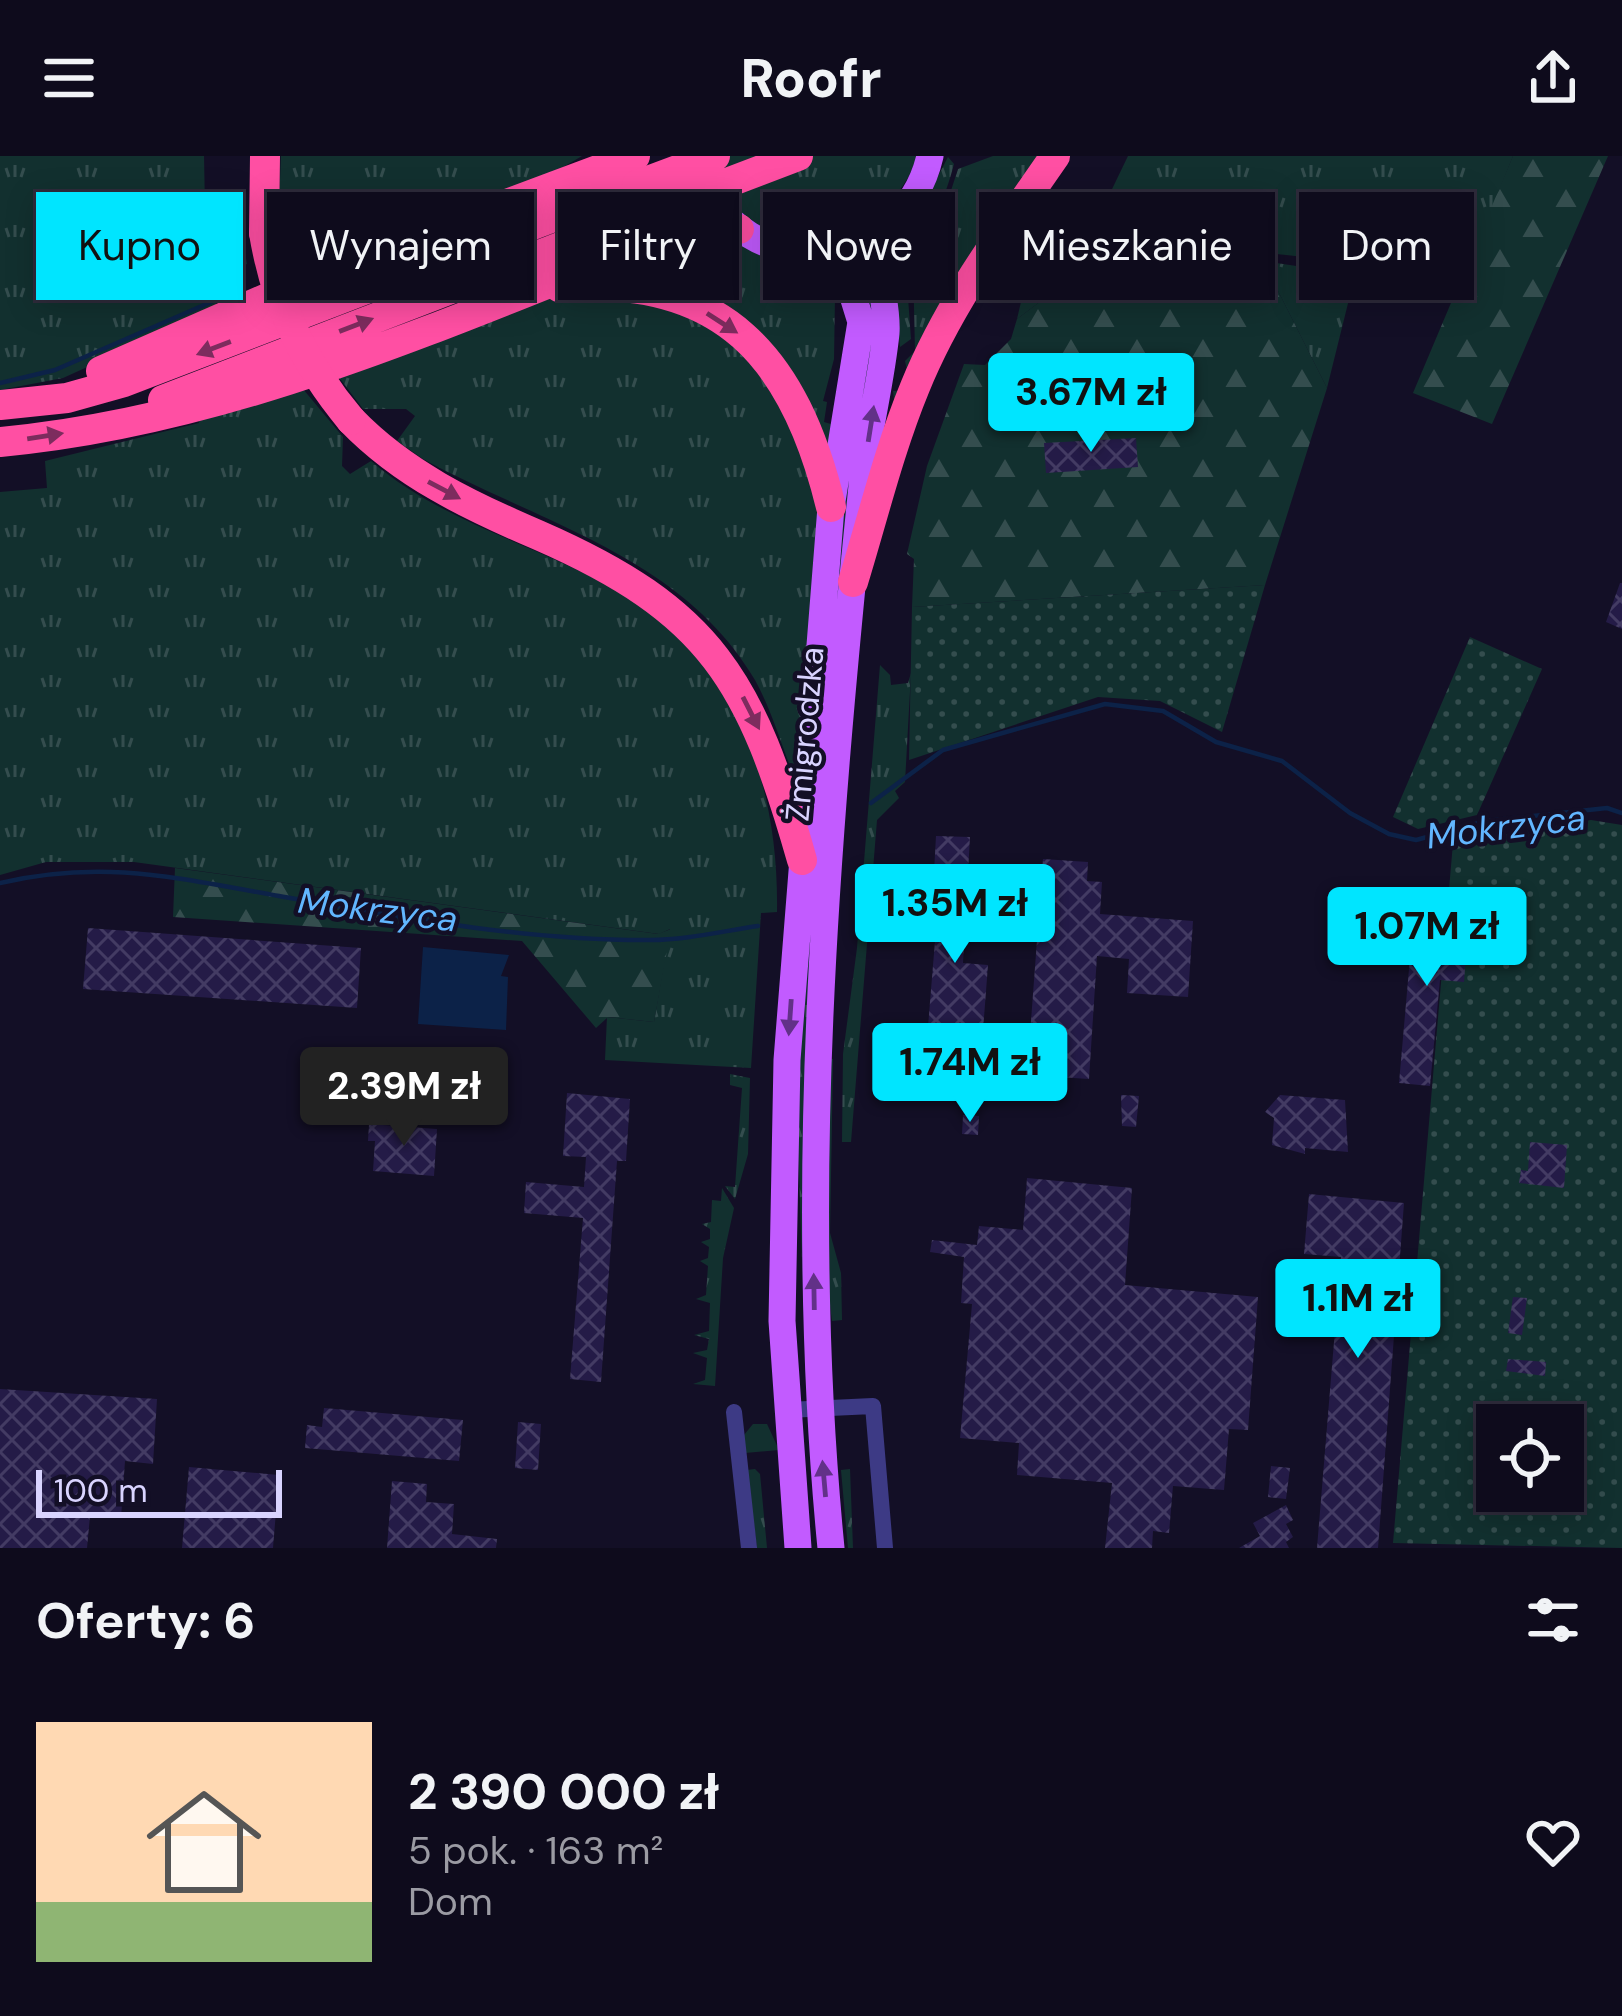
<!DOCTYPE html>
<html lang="pl">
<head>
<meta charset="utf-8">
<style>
	body { margin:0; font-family:"DM Sans",sans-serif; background:#171425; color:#f1f3f6; height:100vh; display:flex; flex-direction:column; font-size:45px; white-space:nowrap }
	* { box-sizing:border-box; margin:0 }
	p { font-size:39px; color:#9b9ba3 }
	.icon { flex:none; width:66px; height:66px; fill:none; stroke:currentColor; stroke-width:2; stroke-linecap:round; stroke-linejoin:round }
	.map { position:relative; height:1392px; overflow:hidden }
	.details { display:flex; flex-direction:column; background:#0e0b1c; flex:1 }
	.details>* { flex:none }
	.top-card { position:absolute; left:36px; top:36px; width:1551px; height:108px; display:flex; gap:24px }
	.controls { position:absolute; left:1476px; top:1248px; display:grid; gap:24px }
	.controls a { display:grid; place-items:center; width:108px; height:108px; border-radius:0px; background:#0e0b1c; box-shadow:0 6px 30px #0003,0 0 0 3px #2e2b3b; font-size:60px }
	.scale { position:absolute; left:36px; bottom:30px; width:246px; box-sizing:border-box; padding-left:12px; border:6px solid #d9d4ff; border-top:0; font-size:33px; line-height:42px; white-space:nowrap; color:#d9d4ff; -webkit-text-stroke:9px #130f26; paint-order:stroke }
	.price { position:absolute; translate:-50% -102px; padding:0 27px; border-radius:12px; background:#00e5ff; color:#111; font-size:39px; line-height:78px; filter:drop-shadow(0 3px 6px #0008) }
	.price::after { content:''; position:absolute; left:50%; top:72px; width:36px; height:27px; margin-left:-18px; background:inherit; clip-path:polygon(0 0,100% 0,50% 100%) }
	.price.current { background:#222; color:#fff }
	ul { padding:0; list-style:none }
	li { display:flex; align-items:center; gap:36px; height:300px; padding:0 36px }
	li+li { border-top:3px solid #2e2b3b }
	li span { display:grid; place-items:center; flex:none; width:336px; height:240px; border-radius:0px; color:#555 }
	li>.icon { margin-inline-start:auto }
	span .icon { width:144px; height:144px; fill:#fffc; stroke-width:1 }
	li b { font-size:51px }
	h2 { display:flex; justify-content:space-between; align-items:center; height:144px; padding:0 36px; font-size:51px }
	.tag { padding:0 42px; border-radius:0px; background:#0e0b1c; box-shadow:0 6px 30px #0003,0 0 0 3px #2e2b3b; font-size:42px; line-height:108px }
	.tag.current { background:#00e5ff; color:#111 }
	header { display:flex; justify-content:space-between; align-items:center; height:156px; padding:0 36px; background:#0e0b1c; font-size:54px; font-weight:800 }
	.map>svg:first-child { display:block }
	.grass { fill:url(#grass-tufts) }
	.forest { fill:url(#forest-firs) }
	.garden { fill:url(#garden-dots); fill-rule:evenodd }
	.water { fill:#0c2248 }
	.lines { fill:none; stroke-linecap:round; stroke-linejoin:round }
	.stream { stroke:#0c2248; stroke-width:4.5 }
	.building { fill:url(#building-cross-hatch) }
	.minor { stroke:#3d3a85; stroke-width:16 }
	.primary { stroke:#c25bff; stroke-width:27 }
	.motorway { stroke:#ff4fa3; stroke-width:30 }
	.motorway-bridge { stroke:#ff4fa3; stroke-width:30 }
	.oneway { fill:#7d2c5e }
	.oneway2 { fill:#623188 }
	.labels { text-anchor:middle; stroke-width:9; stroke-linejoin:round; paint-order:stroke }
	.street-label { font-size:33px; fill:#d9d4ff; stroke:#130f26 }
	.water-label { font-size:36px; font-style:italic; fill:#62b6ff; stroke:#130f26 }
</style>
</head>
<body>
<header><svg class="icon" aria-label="menu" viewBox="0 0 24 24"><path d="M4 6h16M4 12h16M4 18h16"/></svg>Roofr<svg class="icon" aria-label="share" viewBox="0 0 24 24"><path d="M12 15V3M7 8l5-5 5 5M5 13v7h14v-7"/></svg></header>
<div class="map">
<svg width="1622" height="1392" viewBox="0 0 1622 1392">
	<defs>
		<pattern id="grass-tufts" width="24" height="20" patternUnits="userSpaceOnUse" patternTransform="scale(3)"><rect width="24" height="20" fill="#12302f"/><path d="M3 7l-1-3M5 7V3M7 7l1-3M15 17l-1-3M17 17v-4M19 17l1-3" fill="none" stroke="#344d4e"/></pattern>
		<pattern id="forest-firs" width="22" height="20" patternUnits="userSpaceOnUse" patternTransform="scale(3)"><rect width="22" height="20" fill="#12302f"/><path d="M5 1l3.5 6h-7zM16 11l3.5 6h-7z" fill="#344d4e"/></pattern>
		<pattern id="garden-dots" width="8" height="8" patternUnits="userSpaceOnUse" patternTransform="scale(3)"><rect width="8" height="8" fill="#12302f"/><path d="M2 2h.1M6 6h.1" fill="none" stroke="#344d4e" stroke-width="1.8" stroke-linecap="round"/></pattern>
		<pattern id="building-cross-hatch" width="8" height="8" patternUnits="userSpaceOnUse" patternTransform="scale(3)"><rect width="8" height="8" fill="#241b47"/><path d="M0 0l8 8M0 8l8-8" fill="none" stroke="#433b63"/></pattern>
	</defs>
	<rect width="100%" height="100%" fill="#130f26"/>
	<path class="grass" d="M0,0H204L205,54L242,80L247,108L210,120L217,152L63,222L0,234Z
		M281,0H582L551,18L289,119L279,48Z
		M709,0H917C895,74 790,120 734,50C723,36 717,16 709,0Z
		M993,0H1043L895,252L893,235H900L908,218L905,205L915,195L913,106L947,47L958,13Z
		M1128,0H1513L1475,94L1458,110L1366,108L1136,82L1116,73L1102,54Z
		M948,1L954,8C945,42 926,96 891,108L893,83L924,47Z
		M1076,64L1112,83L1113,91L1017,163L1021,146L1005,141L1047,80Z
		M686,82L735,84L772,103L813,110L842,131L835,139L834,203L823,245L827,246L824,266L834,269L832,310L784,208L595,118Z
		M1263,105L1355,119L1327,232Z
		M906,114L911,183L900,191L893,119Z
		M872,126L876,142L806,1223L796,927L862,130Z
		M572,138L688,155L771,219L819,330L800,610H790C779,581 770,551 755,524C683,401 540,367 423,303L397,285L415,260L406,253H363L338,220L538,144Z
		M303,233L343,281L342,310L350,318L371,305C442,366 532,387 612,432C734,501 779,622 777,756L761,757L751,912L605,904L607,861L654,866L670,773L659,778L134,706H46L0,719V336L47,332L45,305L199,267V261Z
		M880,509L890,519L891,529L908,527L911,517L905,626L895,635L899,642L877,664L851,986H842L843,898L857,792Z
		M826,902L833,903L830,1077L841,1117L842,1164L832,1165L824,1102Z
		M730,918L750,922L748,998L735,1043L725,1030L735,1031L742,932L730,929Z
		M722,1032L734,1052L723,1102L715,1230L693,1228L705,1224L707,1202L693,1197L707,1194L709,1183L694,1179L709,1175L710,1147L696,1143L706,1139L708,1110L700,1105L708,1102L709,1091L701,1086L710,1083V1073L702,1068L711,1066L712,1044L721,1045Z
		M753,1268H767L779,1294L745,1297L744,1279Z
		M755,1313L760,1318L767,1392H757L747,1314Z
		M850,1313L853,1392H848L841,1314Z"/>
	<path class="forest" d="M1513,0H1608L1492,268L1413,237Z
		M1113,91L1263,105L1327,232L1265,429L912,451L914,403L907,398L927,310L964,208L985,209L1011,183L1017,163Z
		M175,712L658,778L671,773L654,866L608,861L596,872L522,785L173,761Z"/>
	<path class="garden" d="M1265,429L1222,576L1160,545L1098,541L909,604L912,451Z
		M1470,481L1542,513L1477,659L1418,673L1393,661Z
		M1591,664L1622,669V1392L1393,1387L1453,687ZM1497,1269H1563V1335H1497Z"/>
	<path class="water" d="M423,791L509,799L501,820L508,821L506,874L418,868Z"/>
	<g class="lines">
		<path class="stream" d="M0,227L55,214L211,146
			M871,647L943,594L1105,548L1163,555L1216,586L1282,605L1350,657L1389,678L1416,684L1486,665L1607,652L1622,657
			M0,727C104,703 176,722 279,740C399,761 528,785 650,784C686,784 723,775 758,770"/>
	</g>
	<path class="building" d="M1136,282L1138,311L1046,317L1044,287Z
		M1620,427H1622V473L1606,466Z
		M936,680L970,681L963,807L988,809L980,914L970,923L954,921L955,913L946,912L948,897L926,895L935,785L931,770Z
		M1043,703L1088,706L1087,725L1102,726L1100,758L1193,765L1188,841L1127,837L1129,803L1097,800L1089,923L1027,919L1037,784H1044L1047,754H1039Z
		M1415,745L1446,748L1443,786L1467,787L1464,826L1440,824L1430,930L1399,927Z
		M88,772L361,792L357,852L83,833Z
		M567,937L630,943L626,1005H617L601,1226L570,1223L583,1062L524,1057L526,1026L584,1031L586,1001L563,1000Z
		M1121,939L1139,940L1136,971L1122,970Z
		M1280,939L1345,944L1348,996L1305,992V998L1272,989L1274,962L1265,956Z
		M963,959L979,960L978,979L962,978Z
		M369,968L437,973L434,1020L373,1015L375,985H368Z
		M1530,986L1567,989L1564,1032L1519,1027L1521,1014L1528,1015Z
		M1027,1022L1132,1032L1125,1129L1258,1141L1248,1274L1229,1273L1224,1334L1173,1330L1169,1377L1153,1375L1152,1392H1105L1112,1327L1017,1319L1019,1287L960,1282L972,1148L961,1147L964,1101L930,1096L932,1084L977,1089L979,1070L1023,1074Z
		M1309,1038L1404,1047L1378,1392H1317L1341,1101L1304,1098Z
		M1513,1141L1527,1142L1522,1179L1508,1177Z
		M1508,1203L1546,1206L1545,1220L1506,1215Z
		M0,1233L157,1243L153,1308L125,1305L121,1362L90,1360L87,1392H0Z
		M324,1252L463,1264L459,1305L305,1292L307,1269L322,1271Z
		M518,1266L541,1268L538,1314L515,1312Z
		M1271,1310L1290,1312L1286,1343L1268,1341Z
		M189,1311L279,1319L273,1392H182Z
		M392,1325L427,1328L426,1346L454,1348L452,1378L497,1383L496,1392H387Z
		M1286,1349L1293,1364L1286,1368L1293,1381L1286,1386L1289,1392H1239L1260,1380L1253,1367Z"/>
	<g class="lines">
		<path class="minor" d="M787,1254L873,1250L885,1392
			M734,1256L749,1392"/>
		<path class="primary" d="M700,16C741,132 903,117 930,0
			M798,1392L782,1165L787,904L831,351L861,166L848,124L803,98
			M831,1392C796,1037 826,684 862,330C867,279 881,228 886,177C889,139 864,95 894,65"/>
		<path class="motorway" d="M264,77L265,0
			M559,131C723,117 795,202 831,351
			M101,215L331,114L635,0
			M163,244L648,57
			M0,249L67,242L124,226L637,29
			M351,264C403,318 470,350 538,379C712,455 751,525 802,704
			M0,286C239,264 458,161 680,75L709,68L739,73
			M853,426C873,361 889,294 915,231C949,147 1004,74 1055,0"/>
		<path class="motorway-bridge" d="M637,29L715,0
			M648,57L798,0
			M264,77C276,149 304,208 351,264"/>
	</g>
	<defs><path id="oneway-solid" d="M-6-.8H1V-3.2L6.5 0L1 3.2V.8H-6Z" transform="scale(3)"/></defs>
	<g class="oneway">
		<use href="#oneway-solid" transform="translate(722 167) rotate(33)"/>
		<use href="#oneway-solid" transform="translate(356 169) rotate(-21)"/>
		<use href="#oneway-solid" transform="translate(214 192) rotate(159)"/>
		<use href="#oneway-solid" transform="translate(45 280) rotate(-9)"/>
		<use href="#oneway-solid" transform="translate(444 334) rotate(28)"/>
		<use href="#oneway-solid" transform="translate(751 557) rotate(63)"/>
	</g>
	<g class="oneway2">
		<use href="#oneway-solid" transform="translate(871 268) rotate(-81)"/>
		<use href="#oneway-solid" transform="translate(790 861) rotate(94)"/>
		<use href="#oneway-solid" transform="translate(814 1136) rotate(-91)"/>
		<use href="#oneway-solid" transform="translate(824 1323) rotate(-95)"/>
	</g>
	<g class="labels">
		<g class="street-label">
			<text transform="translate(804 578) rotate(-85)" y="12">Żmigrodzka</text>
		</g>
		<g class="water-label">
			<text transform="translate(1506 670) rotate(-7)" y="13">Mokrzyca</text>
			<text transform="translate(378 753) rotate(7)" y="13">Mokrzyca</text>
		</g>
	</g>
</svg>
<div class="controls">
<a><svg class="icon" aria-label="locate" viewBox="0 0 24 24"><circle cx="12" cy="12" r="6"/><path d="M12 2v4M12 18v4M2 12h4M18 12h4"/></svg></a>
</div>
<div class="scale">100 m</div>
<b class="price" style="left:1091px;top:299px">3.67M zł</b>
<b class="price" style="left:955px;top:810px">1.35M zł</b>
<b class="price" style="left:1427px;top:833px">1.07M zł</b>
<b class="price" style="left:970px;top:969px">1.74M zł</b>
<b class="price current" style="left:404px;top:993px">2.39M zł</b>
<b class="price" style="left:1358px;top:1205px">1.1M zł</b>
<div class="top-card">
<a class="tag current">Kupno</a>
<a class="tag">Wynajem</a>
<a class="tag">Filtry</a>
<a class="tag">Nowe</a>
<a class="tag">Mieszkanie</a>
<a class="tag">Dom</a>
</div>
</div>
<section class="details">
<h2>Oferty: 6<svg class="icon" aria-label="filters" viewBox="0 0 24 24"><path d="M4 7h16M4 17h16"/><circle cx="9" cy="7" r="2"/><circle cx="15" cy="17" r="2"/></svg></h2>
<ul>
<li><span style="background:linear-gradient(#ffd9b3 75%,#8fb573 0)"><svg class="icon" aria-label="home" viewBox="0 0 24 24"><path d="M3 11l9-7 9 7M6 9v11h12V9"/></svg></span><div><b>2 390 000 zł</b><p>5 pok. · 163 m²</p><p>Dom</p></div><svg class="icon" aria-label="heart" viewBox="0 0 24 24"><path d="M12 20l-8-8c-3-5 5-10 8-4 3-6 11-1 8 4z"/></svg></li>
</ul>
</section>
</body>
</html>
